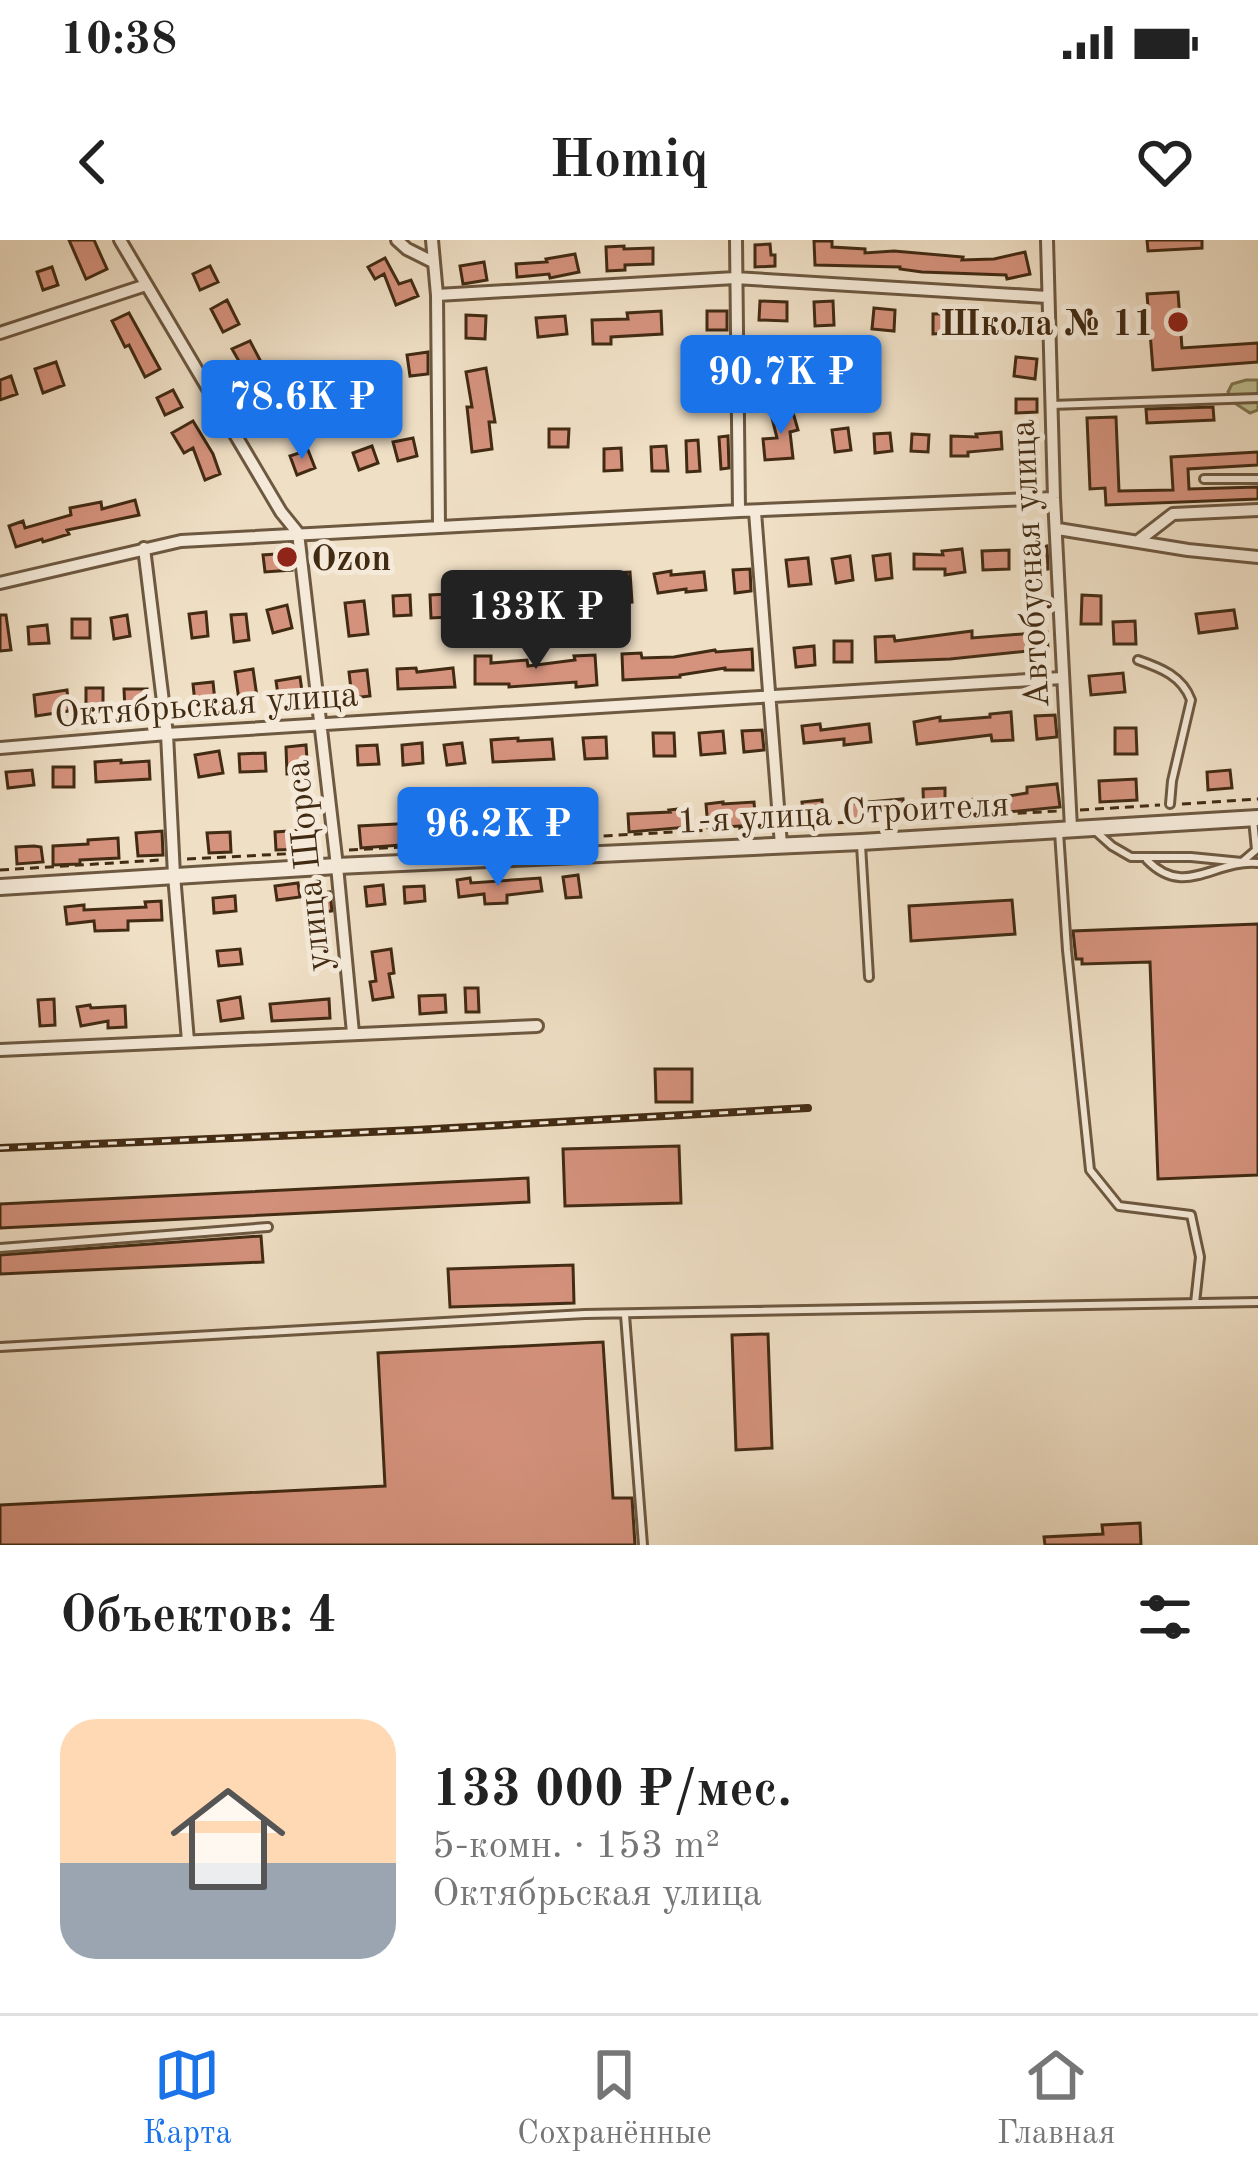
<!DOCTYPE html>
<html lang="ru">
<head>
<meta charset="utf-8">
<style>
	body { margin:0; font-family:"Old Standard TT",serif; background:#f6f6f6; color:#222; height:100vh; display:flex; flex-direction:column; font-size:45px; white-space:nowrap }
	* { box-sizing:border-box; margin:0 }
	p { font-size:39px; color:#767676 }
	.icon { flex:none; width:66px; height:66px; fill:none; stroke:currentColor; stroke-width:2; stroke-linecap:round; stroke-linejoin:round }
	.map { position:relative; height:1305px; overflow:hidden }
	.details { display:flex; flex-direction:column; background:#fff; flex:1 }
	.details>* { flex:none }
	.price { position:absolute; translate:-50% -102px; padding:0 27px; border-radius:12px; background:#1a73e8; color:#fff; font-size:39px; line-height:78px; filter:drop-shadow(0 3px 6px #0008) }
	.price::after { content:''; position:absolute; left:50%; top:72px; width:36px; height:27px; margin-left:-18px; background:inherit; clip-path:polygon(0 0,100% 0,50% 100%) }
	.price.selected { background:#222; color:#fff }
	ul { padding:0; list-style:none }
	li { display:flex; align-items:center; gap:36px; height:300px; padding:0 60px }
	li+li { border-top:3px solid #e0e0e0 }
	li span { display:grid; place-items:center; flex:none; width:336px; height:240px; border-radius:36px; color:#555 }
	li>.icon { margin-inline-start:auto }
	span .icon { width:144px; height:144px; fill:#fffc; stroke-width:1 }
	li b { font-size:51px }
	h2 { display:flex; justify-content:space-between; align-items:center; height:144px; padding:0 60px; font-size:51px }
	.status { display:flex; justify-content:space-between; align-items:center; height:84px; padding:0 60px; background:#fff; direction:ltr }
	.status svg { height:33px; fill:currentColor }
	header { display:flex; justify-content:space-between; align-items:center; height:156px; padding:0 60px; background:#fff; font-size:54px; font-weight:700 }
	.menu { display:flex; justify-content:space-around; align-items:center; height:168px; border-top:3px solid #e0e0e0; background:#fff; font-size:33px; color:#767676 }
	.menu a { display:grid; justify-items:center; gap:6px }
	.menu .selected { color:#1a73e8 }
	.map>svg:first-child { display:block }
	.green { fill:#bec091; stroke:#807652; stroke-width:3 }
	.building { fill:#d5927d; stroke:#422b13; stroke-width:3 }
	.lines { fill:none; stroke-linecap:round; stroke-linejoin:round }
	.service-casing { stroke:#6d5840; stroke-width:12 }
	.minor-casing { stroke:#6d5840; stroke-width:16 }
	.tertiary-casing { stroke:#6d5840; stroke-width:20 }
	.path { stroke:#422b13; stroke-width:3; stroke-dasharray:9 6; stroke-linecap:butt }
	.service { stroke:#f5ead9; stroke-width:6 }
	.minor { stroke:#f5ead9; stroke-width:10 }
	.tertiary { stroke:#f5ead9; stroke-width:14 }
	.rail-casing { stroke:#422b13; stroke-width:8 }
	.rail { stroke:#f5ead9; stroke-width:3; stroke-dasharray:9; stroke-linecap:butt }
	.poi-dot { fill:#8f2418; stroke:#f5ead9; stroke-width:4.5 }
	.labels { text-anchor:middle; stroke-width:10; stroke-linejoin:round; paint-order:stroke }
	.poi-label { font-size:36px; font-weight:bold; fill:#422b13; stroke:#f5ead9; text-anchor:end }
	.street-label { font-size:36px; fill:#422b13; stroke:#f5ead9 }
</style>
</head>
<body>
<div class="status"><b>10:38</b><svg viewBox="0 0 49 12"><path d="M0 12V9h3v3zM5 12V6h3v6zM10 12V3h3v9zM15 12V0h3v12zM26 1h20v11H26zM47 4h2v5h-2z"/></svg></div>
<header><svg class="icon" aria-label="back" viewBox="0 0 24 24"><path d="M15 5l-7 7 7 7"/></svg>Homiq<svg class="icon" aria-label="heart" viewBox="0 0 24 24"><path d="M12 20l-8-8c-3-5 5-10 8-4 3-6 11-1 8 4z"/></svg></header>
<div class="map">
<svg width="1258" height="1305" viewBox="0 0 1258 1305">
	<rect width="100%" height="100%" fill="#efdfc5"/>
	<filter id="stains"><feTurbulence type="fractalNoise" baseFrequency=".00167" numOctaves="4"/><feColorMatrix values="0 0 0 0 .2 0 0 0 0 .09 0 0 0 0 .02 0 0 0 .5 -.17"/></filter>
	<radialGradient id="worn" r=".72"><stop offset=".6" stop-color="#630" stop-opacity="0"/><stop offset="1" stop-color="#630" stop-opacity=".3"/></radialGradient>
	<path class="green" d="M1246,140H1258V170L1250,173L1236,164L1228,152L1232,144Z"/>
	<path class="building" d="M69,0H94L107,29L86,39Z
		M1147,0H1202V8L1148,11Z
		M814,1H832V7L865,9V13L894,11L963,17L962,20L994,19L1025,12L1030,34L1007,39L1006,35L922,32L900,29V27L815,25Z
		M770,4L771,15H775V26L755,27V5Z
		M624,6V9L653,8V24L625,25V30L607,31L606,7Z
		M575,14L579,32L550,38L549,34L517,37L516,24L547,22L546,19Z
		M385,18L399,44L411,40L418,56L396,65L384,34L375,39L368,27Z
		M484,22L487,40L463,44L460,26Z
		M210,26L218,42L200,50L193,34Z
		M52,27L58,45L43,50L37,32Z
		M1178,52L1182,108L1258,103V122L1153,130L1147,54Z
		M227,60L239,84L223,92L211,69Z
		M760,61L787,62V81L759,80Z
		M833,61L834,85L815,86L814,62Z
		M874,68L895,70L894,91L872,89Z
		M661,71L662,94L611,97V104H593L592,80L628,79L627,73Z
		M707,71H727V90H707Z
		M129,73L160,129L145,137L129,105L125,107L112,81Z
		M978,73L980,91L933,94V74Z
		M466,75L486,76L485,99L466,98Z
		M565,76L567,94L538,97L536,78Z
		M1033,78V94L1014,95L1013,79Z
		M250,101L260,120L244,130L232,109Z
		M428,112V134L410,136L407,115Z
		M728,113V170L709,171L707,151H713L710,114Z
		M1016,117L1037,119L1035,139L1014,136Z
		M56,122L64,145L43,153L35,129Z
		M486,128L495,182H489L492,209L472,212L467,167H472L466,132Z
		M785,134L786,149L764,151L763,135Z
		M11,136L17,154L0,160V140Z
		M301,143L308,160L287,168L280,152Z
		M173,150L182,167L165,175L157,158Z
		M1016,159H1037V172L1016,173Z
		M1213,167L1214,180L1147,183L1146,169Z
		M792,169L798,190L790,192L793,218L765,220L763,199L777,198L771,174Z
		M1116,177L1119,251L1173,250L1171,217L1258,212V225L1188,229L1189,249L1258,247V259L1106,265L1105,248L1090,249L1087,178Z
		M193,181L213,214L220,234L205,240L193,208L184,213L172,193Z
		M848,188L851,210L835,212L832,190Z
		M549,189H569L568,207H549Z
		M1001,192L1002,209L968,212V216H951V196L977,197L976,194Z
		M890,193L892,211L875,213L874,194Z
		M912,194L929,195L928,212L911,211Z
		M728,196L729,228L721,229L719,197Z
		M413,198L417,216L398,221L393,202Z
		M698,200L700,231L687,232L686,201Z
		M372,206L378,223L359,230L353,213Z
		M666,206L668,231H652L651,207Z
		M621,208L622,230L604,231V209Z
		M308,210L315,228L297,235L290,216Z
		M135,260L139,275L67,290L69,294L43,302L42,299L16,307L9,286L23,281L25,288L71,275L70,268L101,262L102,269Z
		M1047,306L1048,329L1035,331L1032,308Z
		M962,309L965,332L945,335V329H914V314L943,315L942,311Z
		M1009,310V329L983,330L982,311Z
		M290,313L292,330L265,332L263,315Z
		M890,314L892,338L876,340L873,316Z
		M850,316L853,340L836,343L832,319Z
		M808,318L811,344L789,346L786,320Z
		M750,329L751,351L735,353L733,330Z
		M671,331V335L704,332L706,350L686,352V349L658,353L654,334Z
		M630,332L632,362L614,363V358L583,360L582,338L612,337V333Z
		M539,346H552V368H539Z
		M515,347L516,370L498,371V366L472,368L471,351Z
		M448,354L449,377L431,378L430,355Z
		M410,355L411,375L394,376L393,356Z
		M1082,355L1101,356V384H1081Z
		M364,361L368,394L349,396L345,363Z
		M287,365L292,388L273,393L267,370Z
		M1234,370L1237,388L1199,393L1196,374Z
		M206,372L208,396L192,398L189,374Z
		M246,374L249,400L234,402L231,375Z
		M0,375H6L11,410L0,411Z
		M127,375L130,396L114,399L111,378Z
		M72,379H90V398H72Z
		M1135,381L1136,404H1114L1113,382Z
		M47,385L49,403L29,404L28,387Z
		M972,391V398L1047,392L1048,409L950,419L876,422L875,397L894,396L895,401Z
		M834,401H852V422H834Z
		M814,406L815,425L796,427L794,408Z
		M752,409L753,430H725V428L680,435V437L623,440L622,414L641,413L642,418L674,417L715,410L716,412Z
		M595,415L597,445L576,447V442L509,447V444H475V416H491V423L527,420L528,426L575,420L574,416Z
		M416,428L417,432L453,428L455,447L398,449L397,429Z
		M253,429L257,457L239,460L235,432Z
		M367,430L370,456L352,458L349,432Z
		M1123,433L1125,452L1091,455L1089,436Z
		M300,437L303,458L279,461L276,441Z
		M213,442L215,461L195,463L193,444Z
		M86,448H103V472H86Z
		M124,449H147V469L125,470Z
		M67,450L69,471L36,476L34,455Z
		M1011,472L1013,500L992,501L991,495L917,504L914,482L940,477V481L990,477V474Z
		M1055,475L1057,497L1037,499L1035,476Z
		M820,484L821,490L869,484L871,502L844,505V499L804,503L802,486Z
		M1115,488H1136L1137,514H1115Z
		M762,490L764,510L744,512L742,491Z
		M723,491L725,513L701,515L699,493Z
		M653,493H674L675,516H654Z
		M606,497L607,518L585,519L583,498Z
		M518,498V501L552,499L554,519L493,522L491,500Z
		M422,503L423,523L403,525L402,505Z
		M462,503L465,523L447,525L444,505Z
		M306,505L308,533L287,534L286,507Z
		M377,505L379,524L358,525L357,506Z
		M219,511L223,533L199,537L195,515Z
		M265,513L266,531L240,532L239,514Z
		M121,520V523L149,521L150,539L96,542L95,522Z
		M53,527H74V547H53Z
		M32,530L34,545L8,548L6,532Z
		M1230,530L1232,548L1208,550L1207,532Z
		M1136,539L1137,560L1100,562L1099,541Z
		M1057,544L1060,567L997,573L924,576L923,549L945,548V561L995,558L1027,553V547Z
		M903,559L904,578L847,581L845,564Z
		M822,560L823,580L804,581L802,562Z
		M723,562V564L754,562L756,585L708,588L706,564Z
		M500,565V596H486L484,566Z
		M688,568L689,587L629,592L628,574L670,572L669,570Z
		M522,572H541V595H522Z
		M587,575L589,591L571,593L569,577Z
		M415,583V586L439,583L441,602L361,608L359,586Z
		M303,590L304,609L276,610L275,592Z
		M162,591L163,615L138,616L136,593Z
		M230,592L231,612L209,613L207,593Z
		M118,598L119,618L80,620V624L53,625V606L88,604V600Z
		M34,606L41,607L43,622L17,624L16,607Z
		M578,635L581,657L566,658L563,637Z
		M470,638L471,643L540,638L542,651L507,655V663L485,664L484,654L459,657L457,640Z
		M298,643L300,657L277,660L275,646Z
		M383,645L385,664L367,666L365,647Z
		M424,646L425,661L405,663L404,647Z
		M330,652L332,671L311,673L309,654Z
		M235,656L236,671L214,673L213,658Z
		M1012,660L1015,694L911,701L909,666Z
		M161,661L162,680L128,681V690L95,691L94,681L67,684L65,667L84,665V670L146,667L145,662Z
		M1258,684V935L1158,939L1150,722L1082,724V719H1076L1073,691Z
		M240,709L242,724L219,726L217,711Z
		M391,709L394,733L389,734L393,757L373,760L370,742L376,741L372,712Z
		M465,748H478L479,772H466Z
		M445,755L446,772L420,774L419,756Z
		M240,757L243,778L221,781L218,761Z
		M54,759L55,785L40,786L38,760Z
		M329,759L330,778L272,781L270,764Z
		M90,765L91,768L125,766L126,787L108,788V781L81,786L77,767Z
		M655,829H692V862H656Z
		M679,906L681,963L565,966L563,909Z
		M528,938L529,962L0,988V964Z
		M261,996L263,1022L0,1034V1015Z
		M573,1025L574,1063L450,1067L448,1029Z
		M768,1094L772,1208L736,1210L732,1095Z
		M603,1102L613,1258H632L635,1305H0V1265L385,1246L378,1113Z
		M1140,1283L1141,1305H1045L1044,1297L1103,1294L1102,1285Z"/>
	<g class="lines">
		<g class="service-casing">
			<path id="service" d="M1051,165L1258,158
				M1204,239H1258
				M1138,420C1161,428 1182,436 1191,460L1172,541L1170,564
				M1093,589L1112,606L1131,617H1191L1242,622L1256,610L1253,579
				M1059,592L1067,710L1090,930L1119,966L1191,975L1200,1017L1195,1063
				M861,605L869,737
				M1147,620C1185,659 1214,619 1258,623
				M0,1008L268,987
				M625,1075L643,1305
				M0,1107L585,1074L1258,1062"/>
		</g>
		<g class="minor-casing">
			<path id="minor" d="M120,0L281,272L298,293L337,626L353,793
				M397,0L407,9L433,22
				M432,0L437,55L439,287
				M736,0L739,271
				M1047,0L1054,258L1071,588
				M437,55L735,38L1047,57
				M0,93L146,45
				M755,272L781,605
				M1058,289L1188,310L1258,317
				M1138,301L1173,274L1258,270
				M144,308L167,494L174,635L188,801
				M0,343L181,301L739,271L1054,258
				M0,508L167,494L1062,438
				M0,810L537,786"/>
		</g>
		<g class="tertiary-casing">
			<path id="tertiary" d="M0,647L337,626L861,602L1258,578"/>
		</g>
		<path class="path" d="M1182,564L1258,559
			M1080,570L1160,565
			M793,585L1059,571
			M349,610L765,587
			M187,619L322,612
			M0,630L160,620"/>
		<use href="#service" class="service"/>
		<use href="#minor" class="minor"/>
		<use href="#tertiary" class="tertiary"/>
		<g class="rail-casing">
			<path id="rail" d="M0,908L416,890L808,868"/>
		</g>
		<use href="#rail" class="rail"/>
	</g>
	<g class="poi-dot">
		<circle cx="1178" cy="82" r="12"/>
		<circle cx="287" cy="317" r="12"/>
	</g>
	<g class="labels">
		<g class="poi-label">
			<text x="1154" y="95">Школа № 11</text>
			<text x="311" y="330" text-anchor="start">Ozon</text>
		</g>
		<g class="street-label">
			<text transform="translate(1028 324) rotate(-93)" y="13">Автобусная улица</text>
			<text transform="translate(206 463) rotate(-4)" y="13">Октябрьская улица</text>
			<text transform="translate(843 571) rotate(-3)" y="13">1-я улица Строителя</text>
			<text transform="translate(306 626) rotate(-96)" y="13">улица Щорса</text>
		</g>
	</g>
	<rect width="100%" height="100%" filter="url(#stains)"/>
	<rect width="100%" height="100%" fill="url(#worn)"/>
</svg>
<b class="price" style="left:781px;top:197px">90.7K ₽</b>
<b class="price" style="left:302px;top:222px">78.6K ₽</b>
<b class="price selected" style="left:536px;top:432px">133K ₽</b>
<b class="price" style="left:498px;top:649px">96.2K ₽</b>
</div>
<section class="details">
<h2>Объектов: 4<svg class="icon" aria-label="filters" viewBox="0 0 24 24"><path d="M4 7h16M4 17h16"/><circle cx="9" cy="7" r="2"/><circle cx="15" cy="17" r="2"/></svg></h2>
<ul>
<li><span style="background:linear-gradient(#ffd9b3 60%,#9aa5b1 0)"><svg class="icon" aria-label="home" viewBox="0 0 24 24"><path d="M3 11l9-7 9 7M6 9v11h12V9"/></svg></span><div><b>133 000 ₽/мес.</b><p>5-комн. · 153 m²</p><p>Октябрьская улица</p></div></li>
</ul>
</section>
<nav class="menu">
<a class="selected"><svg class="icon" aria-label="map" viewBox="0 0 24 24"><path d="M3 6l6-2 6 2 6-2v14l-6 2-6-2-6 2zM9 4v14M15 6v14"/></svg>Карта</a>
<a><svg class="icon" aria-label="saved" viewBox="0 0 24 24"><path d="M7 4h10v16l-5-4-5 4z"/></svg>Сохранённые</a>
<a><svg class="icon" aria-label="home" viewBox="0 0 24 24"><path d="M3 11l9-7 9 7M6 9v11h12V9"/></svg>Главная</a>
</nav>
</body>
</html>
